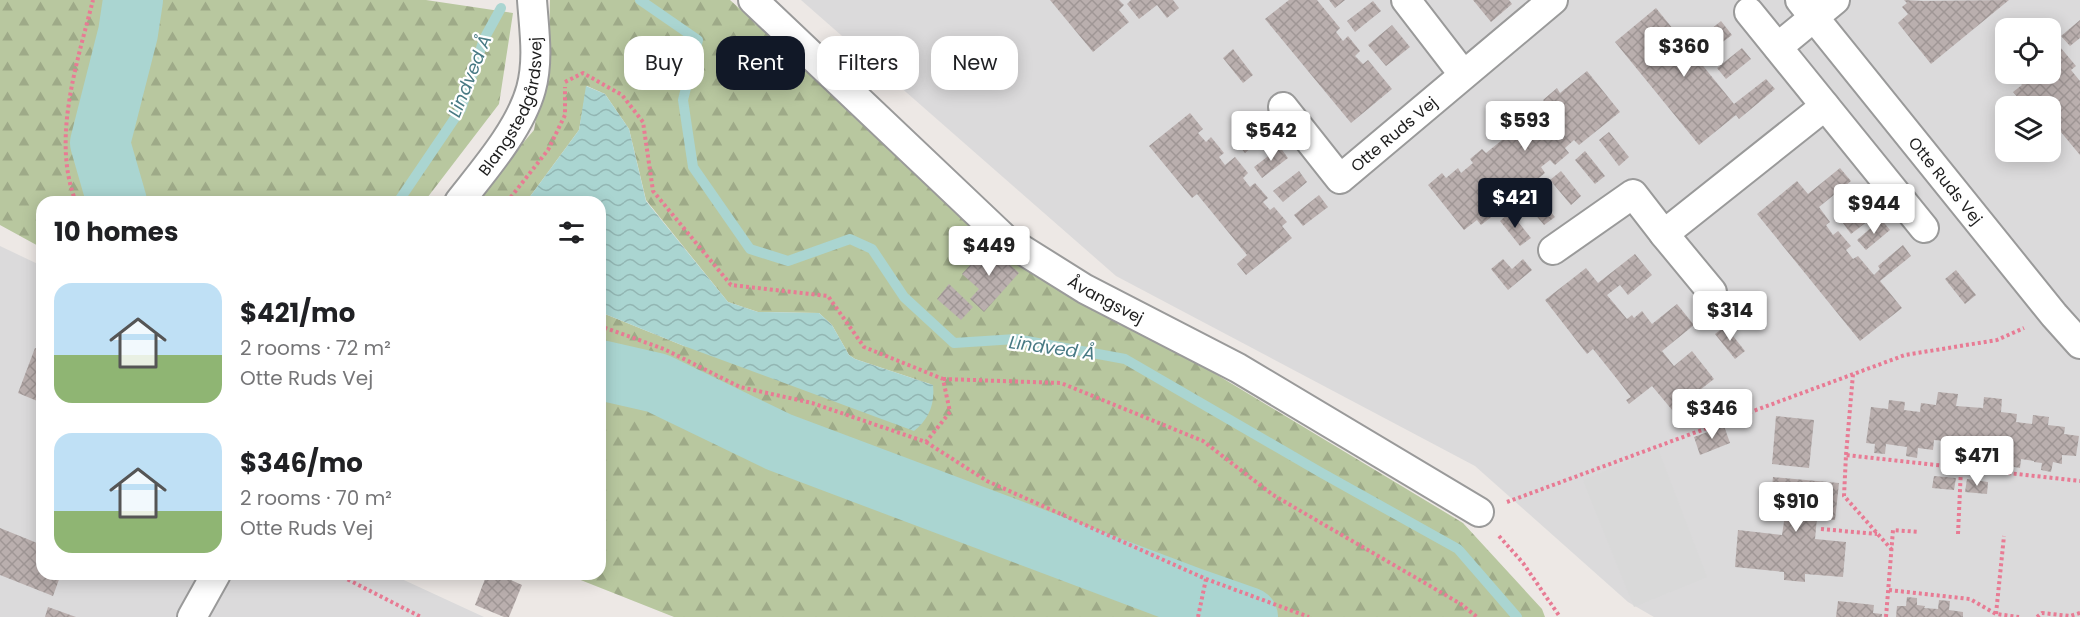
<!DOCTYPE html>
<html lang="en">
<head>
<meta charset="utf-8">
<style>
	body { margin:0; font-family:Poppins,sans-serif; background:#f2f2f2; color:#202124; height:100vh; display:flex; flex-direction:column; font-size:22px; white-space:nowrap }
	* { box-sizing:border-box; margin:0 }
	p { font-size:20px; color:#757577 }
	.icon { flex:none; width:33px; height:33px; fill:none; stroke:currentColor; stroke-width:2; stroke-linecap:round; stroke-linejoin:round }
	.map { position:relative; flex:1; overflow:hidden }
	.side { position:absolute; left:36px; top:196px; width:570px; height:384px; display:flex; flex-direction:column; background:#fff; border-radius:18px; box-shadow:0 3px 15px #0003 }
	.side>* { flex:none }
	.top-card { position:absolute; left:624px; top:36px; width:570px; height:54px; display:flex; gap:12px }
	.fabs { position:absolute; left:1995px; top:18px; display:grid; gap:12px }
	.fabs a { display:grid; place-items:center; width:66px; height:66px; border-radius:12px; background:#fff; box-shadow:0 3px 15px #0003; font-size:30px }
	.price { position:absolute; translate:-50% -51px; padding:0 14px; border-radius:6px; background:#fff; color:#222; font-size:20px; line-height:39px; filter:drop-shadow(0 2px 3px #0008) }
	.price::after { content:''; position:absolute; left:50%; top:36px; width:18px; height:14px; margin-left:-9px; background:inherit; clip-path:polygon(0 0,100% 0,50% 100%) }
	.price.current { background:#111827; color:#fff }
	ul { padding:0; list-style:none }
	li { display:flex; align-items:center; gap:18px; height:150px; padding:0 18px }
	li span { display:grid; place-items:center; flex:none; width:168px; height:120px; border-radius:18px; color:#555 }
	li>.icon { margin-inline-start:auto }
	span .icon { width:72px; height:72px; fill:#fffc; stroke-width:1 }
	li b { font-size:26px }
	h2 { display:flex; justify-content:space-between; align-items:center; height:72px; padding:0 18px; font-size:26px }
	.chip { padding:0 21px; border-radius:18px; background:#fff; box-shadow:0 3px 15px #0003; font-size:21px; line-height:54px }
	.chip.current { background:#111827; color:#fff }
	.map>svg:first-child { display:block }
	.residential { fill:#dbdadb; fill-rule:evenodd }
	.forest { fill:url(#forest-firs) }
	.parking { fill:#d9d9d9 }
	.water { fill:url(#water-waves) }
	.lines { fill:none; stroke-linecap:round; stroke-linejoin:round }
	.stream { stroke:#aad5d1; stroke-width:10 }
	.river { stroke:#aad5d1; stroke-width:60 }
	.building { fill:url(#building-cross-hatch) }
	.street-casing { stroke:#9a9a9a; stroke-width:32 }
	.path { stroke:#e87b94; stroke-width:4; stroke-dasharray:3 3; stroke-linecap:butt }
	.street { stroke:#fff; stroke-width:28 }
	.labels { text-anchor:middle; stroke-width:4.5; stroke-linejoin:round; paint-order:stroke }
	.street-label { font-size:16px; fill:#1d1d1d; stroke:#fff }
	.water-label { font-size:18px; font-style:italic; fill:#487a84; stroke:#fff }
</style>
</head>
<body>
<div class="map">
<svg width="2080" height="617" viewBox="0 0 2080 617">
	<defs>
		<pattern id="forest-firs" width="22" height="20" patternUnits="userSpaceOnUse" patternTransform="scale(1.5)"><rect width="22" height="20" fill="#b8c79f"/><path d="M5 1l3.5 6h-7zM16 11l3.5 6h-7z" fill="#9eaa88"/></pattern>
		<pattern id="water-waves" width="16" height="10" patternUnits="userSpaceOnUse" patternTransform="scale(1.5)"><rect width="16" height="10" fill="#aad5d1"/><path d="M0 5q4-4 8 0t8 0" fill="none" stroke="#92b6b3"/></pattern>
		<pattern id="building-cross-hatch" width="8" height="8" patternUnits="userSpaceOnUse" patternTransform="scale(1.5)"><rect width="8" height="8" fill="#baafae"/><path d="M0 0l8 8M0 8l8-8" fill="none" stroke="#9f9695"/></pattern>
	</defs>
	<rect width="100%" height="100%" fill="#ede8e5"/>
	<path class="residential" d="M801,0H2080V617H1654L1628,602L1475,466L1116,276ZM2006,28H2050V74H2006ZM2006,106H2050V152H2006Z
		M0,246L42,266V574L393,575L484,617H0Z"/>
	<path class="forest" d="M0,0H426L513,13L499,104L424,202H42V248L0,225Z
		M550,0H730L1005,247L1463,523L1542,609L1545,617H674L568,575L600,574V312L684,346L933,385L855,359L849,355L832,325L819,313L758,312L728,302L646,200L629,129L605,94L587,86L579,130L526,202H473L534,130L549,49Z"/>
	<path class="parking" d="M1658,449L1707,577L1634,607L1583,480Z"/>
	<path class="water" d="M586,86L605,94L629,129L646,201L728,302L758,312L819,313L832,325L849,355L855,359L933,385C935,404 929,419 914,431L684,346L600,312V202H526L579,130Z"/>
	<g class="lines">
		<path class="stream" d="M640,0L698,40L683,100L693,167L750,249L788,261L850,239L872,249L904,297L954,343L1016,339L1125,359L1320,472L1458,549L1517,617
			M398,202L461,109L484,39L501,8"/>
		<path class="river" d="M117,202L100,143L128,33L133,0
			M600,370L657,383L779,442L1191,597L1248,617"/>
	</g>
	<path class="building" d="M1050,0H1119L1124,5L1119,10L1129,22L1093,52Z
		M1131,0H1173L1179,8L1167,18L1157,5L1139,19L1127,4Z
		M1289,0H1317L1340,28L1336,32L1343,41L1348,36L1360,51L1355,56L1363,64L1368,60L1392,89L1351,123L1265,19Z
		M1329,0H1345L1335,8Z
		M1473,0H1509L1512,4L1491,22Z
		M1904,0L1923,1L2009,0L1931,64L1898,23L1908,14L1902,7L1907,3Z
		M1373,1L1381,11L1355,32L1347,21Z
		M1656,8L1734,104L1766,79L1775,89L1739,119L1736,115L1699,145L1615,42Z
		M2080,20V38L2070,46L2061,36Z
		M1721,21L1732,35L1704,56L1694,43Z
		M1392,25L1410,47L1386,66L1368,45Z
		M2050,35L2076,66L2071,70L2080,81V155L2050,119V106H2040L2035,101L2029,106H2025L2013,92L2022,85L2013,74H2050Z
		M1742,48L1751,59L1726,79L1717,68Z
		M1233,49L1253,75L1243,83L1223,58Z
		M1587,71L1620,112L1579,145L1574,140L1565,148L1569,153L1555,165L1550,160L1541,167L1545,173L1504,206L1500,200L1491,208L1495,214L1481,225L1477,220L1464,230L1428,185L1442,173L1446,178L1458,168L1461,173L1473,163L1470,159L1482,149L1486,153L1523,123L1519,118L1530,110L1533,115L1546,103L1543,100L1557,88L1560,93Z
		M1190,113L1203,129L1198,133L1206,142L1211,137L1224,153L1219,157L1225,165L1235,157L1248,173L1243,178L1250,187L1255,183L1268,198L1263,202L1270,210L1274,207L1287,222L1282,226L1292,238L1246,275L1237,264L1247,255L1197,194L1192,198L1149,146Z
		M1259,122L1268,133L1245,153L1236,142Z
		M1609,132L1629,157L1619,166L1599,140Z
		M1280,147L1288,158L1262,178L1254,167Z
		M1585,151L1605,176L1595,184L1575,160Z
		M1840,168L1851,181L1819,207L1830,222L1826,225L1833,235L1838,231L1851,246L1846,250L1853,259L1858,256L1874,275L1880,269L1878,266L1903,245L1911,256L1880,281L1902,308L1860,341L1757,214L1797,181L1808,194Z
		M1299,171L1307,182L1283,202L1273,191Z
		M1561,171L1581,196L1571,205L1550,180Z
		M1535,193L1555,217L1544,225L1524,201Z
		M1319,195L1328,207L1303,226L1294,215Z
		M1862,195L1877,214L1851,234L1837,215Z
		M1510,212L1531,238L1520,246L1500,221Z
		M1881,219L1890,230L1866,250L1857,240Z
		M988,245L1019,273L984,312L970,299L979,289L962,274Z
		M1635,254L1652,275L1628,295L1620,285L1607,295L1627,319L1632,315L1634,318L1642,311L1652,324L1677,304L1694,325L1662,351L1674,366L1692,351L1714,379L1673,411L1652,386L1629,404L1626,400L1631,397L1613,374L1593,349L1587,354L1545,300L1586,268L1598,283Z
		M1503,259L1512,269L1523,259L1532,270L1508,290L1491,269Z
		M1956,270L1976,295L1965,304L1945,279Z
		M949,284L973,307L961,320L937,299Z
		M1725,326L1745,351L1735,359L1715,334Z
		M35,348L42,351V403L18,393Z
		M1938,392L1958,394L1956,406L1983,408L1984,397L2002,399L2001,412L2017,414L2016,422L2032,424L2033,415L2049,417L2048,425L2065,427L2064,434L2079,436L2076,456L2062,455V464L2053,462L2051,472L2041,470L2042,463L2034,462V461L2021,459L2020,468L2009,466L2010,460L1995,456L1996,448L1975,445V448H1967L1968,444L1961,443V446H1955V442L1934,440L1933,450L1918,448L1917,458L1906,456L1907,447L1886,444L1885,454L1874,453L1875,444L1866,443L1871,407L1888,409L1889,400L1905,402L1904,410L1920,412L1921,403L1936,405Z
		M1776,416L1814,420L1809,468L1772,464Z
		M1724,426L1730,443L1700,455L1694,437Z
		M1934,476L1956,478L1954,490L1932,488Z
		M1773,477L1839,483L1835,520L1817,518L1815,539L1846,542L1843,577L1805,574V582L1784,580V572L1735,567L1738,530L1782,535L1785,515L1769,514Z
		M1967,479L1988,482L1987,494L1965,492Z
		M0,528L42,545V574H61L53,596L0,575Z
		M487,574H497L522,585L509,617H504L475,605Z
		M1907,597L1917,598V605L1925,606L1924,608L1938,609L1939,600L1950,601L1949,610L1963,612V617H1896L1897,606H1906Z
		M1838,601L1874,605L1873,613L1882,614V617H1836Z
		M48,607L76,617H45Z"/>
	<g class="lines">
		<g class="street-casing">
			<g id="street">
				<path id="s1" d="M753,0L1005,239L1085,289L1238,368L1479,512"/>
				<path d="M1406,0L1463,74"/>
				<path id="s2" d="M1800,0L2054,315L2080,344"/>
				<path d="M1749,12L1924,228"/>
				<path d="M1778,47L1835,0"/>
				<path id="s3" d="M1283,107L1340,179L1553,0"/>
				<path id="s4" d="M459,202C484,170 520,129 531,89C539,60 534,29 532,0"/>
				<path d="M1553,250L1633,194L1664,234"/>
				<path d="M1712,292L1664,234L1825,106"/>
				<path d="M192,617L216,574"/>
			</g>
		</g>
		<path class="path" d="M565,82L583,73L622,95L643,122L653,191L731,285L828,296L864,347L943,379L950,412L926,442L812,403L740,387L664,349L600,326
			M76,202C51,140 77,63 93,0
			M507,202L548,150L565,115V87
			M943,379L1061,383L1203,441L1273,495L1461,604L1477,617
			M926,442L987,481L1206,579L1309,617
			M1846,455L1853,374
			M1507,502L1905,355L1997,340L2024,328
			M1821,529L1877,534
			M1958,534L1961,468
			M1499,536L1523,563L1560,617
			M1892,550L1844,496L1846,455L2080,481
			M337,574L421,617
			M1889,590L1970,599L1996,614L2019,617
			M1996,614L2004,536
			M1198,617L1206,579
			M1886,617L1893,530L1919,532
			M2037,617L2042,613L2070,616L2080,613"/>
		<use href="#street" class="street"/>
	</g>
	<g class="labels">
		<g class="street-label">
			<text dy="6" stroke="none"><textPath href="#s4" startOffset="112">Blangstedgårdsvej</textPath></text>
			<text dy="6" stroke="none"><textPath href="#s3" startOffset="162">Otte Ruds Vej</textPath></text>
			<text dy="6" stroke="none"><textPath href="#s2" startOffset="232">Otte Ruds Vej</textPath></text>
			<text dy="6" stroke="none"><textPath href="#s1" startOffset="465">Åvangsvej</textPath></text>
		</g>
		<g class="water-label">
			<text transform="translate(470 76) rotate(-68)" y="6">Lindved Å</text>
			<text transform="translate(1052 348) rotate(8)" y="6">Lindved Å</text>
		</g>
	</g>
</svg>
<div class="fabs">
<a><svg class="icon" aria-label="locate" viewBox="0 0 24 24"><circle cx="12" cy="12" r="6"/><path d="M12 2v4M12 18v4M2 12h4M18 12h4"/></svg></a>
<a><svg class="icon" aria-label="layers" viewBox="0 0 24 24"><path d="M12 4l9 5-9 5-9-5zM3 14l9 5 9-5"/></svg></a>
</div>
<b class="price" style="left:1684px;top:78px">$360</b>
<b class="price" style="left:1525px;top:152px">$593</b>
<b class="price" style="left:1271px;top:162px">$542</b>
<b class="price current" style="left:1515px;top:229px">$421</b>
<b class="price" style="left:1874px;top:235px">$944</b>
<b class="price" style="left:989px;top:277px">$449</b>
<b class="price" style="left:1730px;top:342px">$314</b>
<b class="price" style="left:1712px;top:440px">$346</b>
<b class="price" style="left:1977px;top:487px">$471</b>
<b class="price" style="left:1796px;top:533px">$910</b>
<div class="top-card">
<a class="chip">Buy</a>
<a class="chip current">Rent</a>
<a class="chip">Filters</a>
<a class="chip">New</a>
</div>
<section class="side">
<h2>10 homes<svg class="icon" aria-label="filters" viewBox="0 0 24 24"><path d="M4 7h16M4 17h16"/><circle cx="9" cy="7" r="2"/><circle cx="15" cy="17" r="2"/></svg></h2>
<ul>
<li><span style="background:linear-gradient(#bfe0f5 60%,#8fb573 0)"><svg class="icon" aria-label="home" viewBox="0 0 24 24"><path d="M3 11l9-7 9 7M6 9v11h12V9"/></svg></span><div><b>$421/mo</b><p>2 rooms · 72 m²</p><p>Otte Ruds Vej</p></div></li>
<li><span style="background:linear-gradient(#bfe0f5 65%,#8fb573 0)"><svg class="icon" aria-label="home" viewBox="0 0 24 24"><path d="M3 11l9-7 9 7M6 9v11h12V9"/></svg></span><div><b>$346/mo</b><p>2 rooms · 70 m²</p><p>Otte Ruds Vej</p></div></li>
</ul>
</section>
</div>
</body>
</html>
